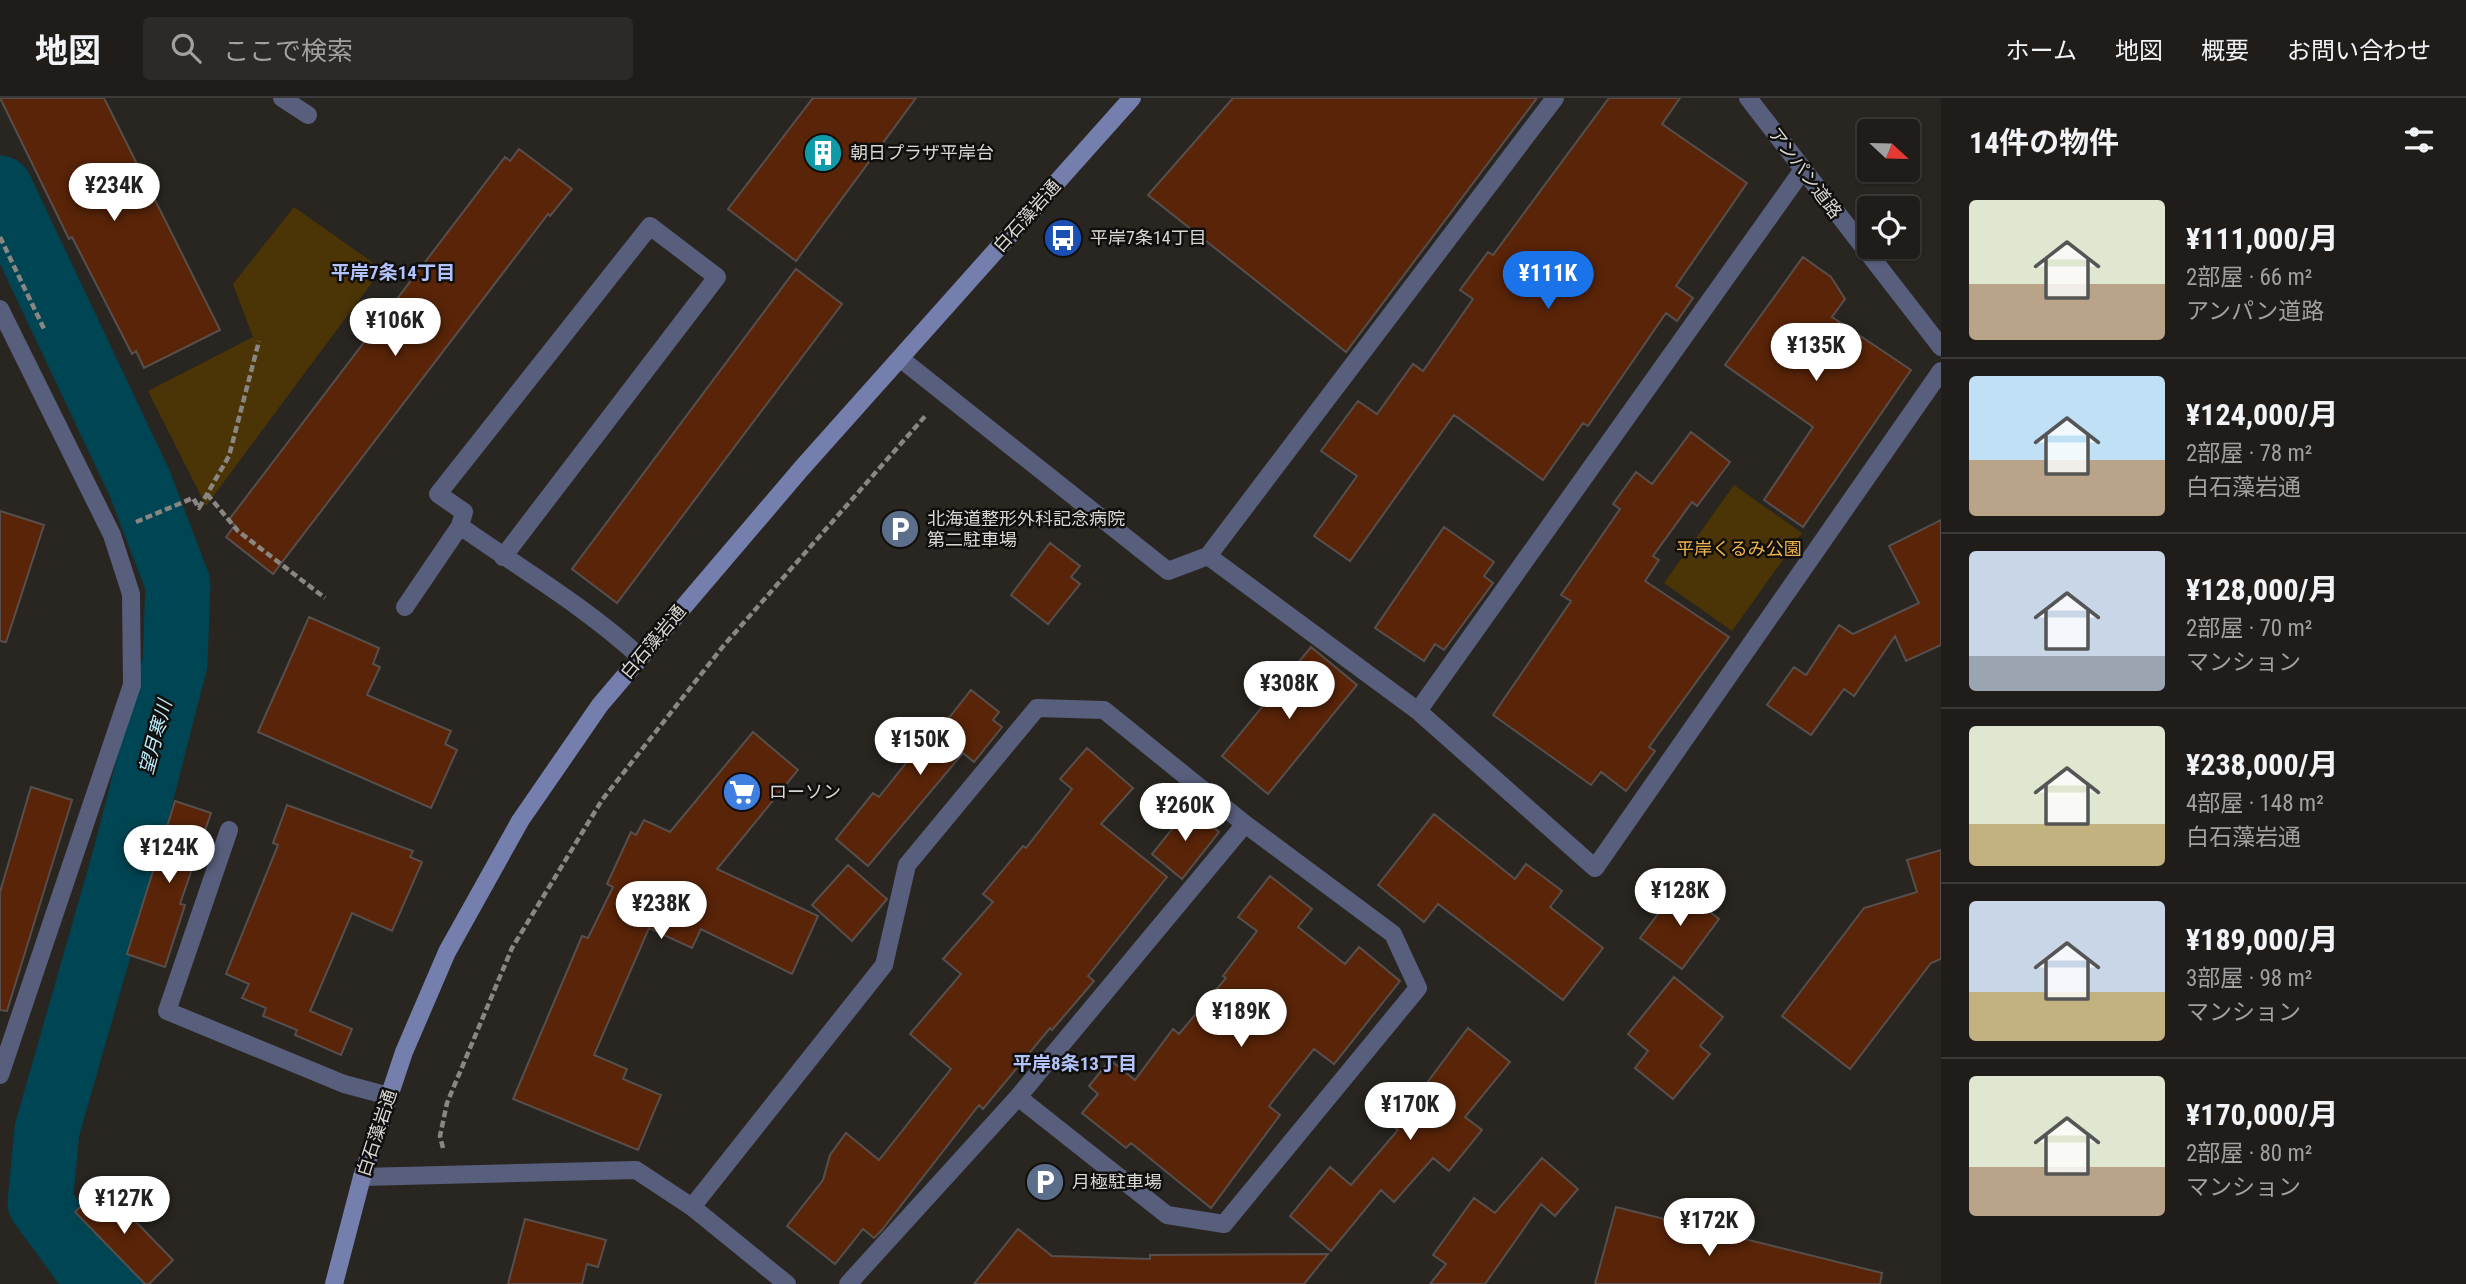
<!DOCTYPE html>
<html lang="ja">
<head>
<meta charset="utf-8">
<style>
	body { margin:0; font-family:"Roboto Condensed","Noto Sans JP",sans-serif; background:#2c2926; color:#f1f3f6; height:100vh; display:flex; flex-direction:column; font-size:26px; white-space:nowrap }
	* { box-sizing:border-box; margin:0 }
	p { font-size:23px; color:#a1a1a2 }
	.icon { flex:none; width:38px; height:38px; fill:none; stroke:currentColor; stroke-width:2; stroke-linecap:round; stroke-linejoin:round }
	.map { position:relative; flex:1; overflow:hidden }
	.panel { display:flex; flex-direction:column; background:#1f1c19; width:525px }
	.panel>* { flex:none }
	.needle { width:46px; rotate:112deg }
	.buttons { position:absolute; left:1857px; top:21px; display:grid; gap:14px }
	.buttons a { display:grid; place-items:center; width:63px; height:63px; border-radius:7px; background:#1f1c19; box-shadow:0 2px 5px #0004,0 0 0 2px #3c3a38; font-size:35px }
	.price { position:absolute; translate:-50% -60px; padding:0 16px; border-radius:24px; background:#fff; color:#222; font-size:23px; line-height:46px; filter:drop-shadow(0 2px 4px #0008) }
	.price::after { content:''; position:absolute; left:50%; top:42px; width:21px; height:16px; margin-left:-10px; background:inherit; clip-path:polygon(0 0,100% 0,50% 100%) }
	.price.current { background:#1a73e8; color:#fff }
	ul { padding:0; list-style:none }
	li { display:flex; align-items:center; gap:21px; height:175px; padding:0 28px }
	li+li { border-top:2px solid #3c3a38 }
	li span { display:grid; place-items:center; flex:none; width:196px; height:140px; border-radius:7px; color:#555 }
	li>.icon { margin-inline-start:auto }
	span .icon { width:84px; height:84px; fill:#fffc; stroke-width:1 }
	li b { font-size:30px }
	h2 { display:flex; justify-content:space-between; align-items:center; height:84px; padding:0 28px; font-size:30px }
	header { display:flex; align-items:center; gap:42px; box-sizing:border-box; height:98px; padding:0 35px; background:#1f1c19; border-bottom:2px solid #3c3a38 }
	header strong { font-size:33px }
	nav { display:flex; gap:38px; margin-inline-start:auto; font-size:24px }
	.search { width:490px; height:63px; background:#2c2926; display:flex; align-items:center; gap:18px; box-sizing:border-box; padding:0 24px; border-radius:7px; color:#a1a1a2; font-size:26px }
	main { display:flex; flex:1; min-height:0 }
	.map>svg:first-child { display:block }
	.green { fill:#4b3405 }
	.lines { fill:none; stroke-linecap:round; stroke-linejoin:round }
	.river { stroke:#004553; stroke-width:65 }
	.building { fill:#592408; stroke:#564f4d; stroke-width:2 }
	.path { stroke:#8a8783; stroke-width:4.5; stroke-dasharray:7 3.5; stroke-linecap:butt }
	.service { stroke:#585f7d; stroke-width:18 }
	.minor { stroke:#585f7d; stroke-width:18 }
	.tertiary { stroke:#585f7d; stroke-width:18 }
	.secondary { stroke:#747fae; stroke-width:18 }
	.labels { text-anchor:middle; stroke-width:5; stroke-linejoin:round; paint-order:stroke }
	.poi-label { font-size:18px; fill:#dad8d5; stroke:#110f0d; text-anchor:start }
	.street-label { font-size:18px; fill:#dad8d5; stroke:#110f0d }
	.park-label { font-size:18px; fill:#efb44b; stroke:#110f0d }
	.neighbourhood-label { font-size:19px; font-weight:bold; fill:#b2c4fb; stroke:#110f0d }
	.water-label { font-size:19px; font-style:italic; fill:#bbeefc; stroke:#110f0d }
</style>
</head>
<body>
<header>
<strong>地図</strong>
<div class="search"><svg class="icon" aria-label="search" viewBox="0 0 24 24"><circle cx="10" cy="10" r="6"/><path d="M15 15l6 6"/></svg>ここで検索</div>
<nav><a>ホーム</a><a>地図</a><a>概要</a><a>お問い合わせ</a></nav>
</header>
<main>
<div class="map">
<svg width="1941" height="1186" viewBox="0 0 1941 1186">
	<rect width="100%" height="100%" fill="#292621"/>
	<path class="green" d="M294,109L382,171L206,408L148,293L253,239L233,186Z
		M1734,387L1802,435L1732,533L1664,485Z"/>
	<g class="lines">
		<path class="river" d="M0,90L140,386L178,486L175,565L124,763L47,1032L40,1105L83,1164L112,1186"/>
	</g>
	<path class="building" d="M0,0H104L220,232L144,270L136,253L132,256L72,139L69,141Z
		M813,0H916L796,163L728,111Z
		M1233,0H1537L1346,254L1148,97Z
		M1609,0H1680L1662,26L1747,85L1676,188L1693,200L1677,223L1666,215L1588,328L1583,325L1543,382L1454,317L1350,463L1314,438L1357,378L1321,353L1358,303L1377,316L1413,266L1423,273L1473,201L1460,192L1488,154L1493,157Z
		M519,51L572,91L550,118L548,116L273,476L226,439L235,427L228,423L505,59L510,63Z
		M1803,159L1831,179L1845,201L1832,219L1911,272L1803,429L1764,402L1813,329L1725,267Z
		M796,171L842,206L617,505L572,471Z
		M1691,334L1730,364L1697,408L1692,404L1653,458L1659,462L1645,483L1729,539L1649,649L1655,653L1626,693L1601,674L1591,687L1493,617L1571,503L1561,497L1620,411L1613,406L1636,374L1652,386Z
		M0,413L44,427L6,544L0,543Z
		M1941,422V547L1906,563L1895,538L1854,598L1844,591L1811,637L1767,607L1794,569L1806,577L1839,527L1853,536L1919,505L1889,448Z
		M1444,429L1494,464L1484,478L1493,485L1444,552L1435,546L1424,563L1375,530Z
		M1050,445L1080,468L1071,479L1080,486L1048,526L1011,497Z
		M309,519L379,550L373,566L380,569L367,597L451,633L445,646L457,652L431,710L258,634Z
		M1311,549L1357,587L1268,696L1222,658Z
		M971,592L999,614L993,622L1002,629L974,664L963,655L868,768L836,741L873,695L879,699L926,640L930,644Z
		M753,634L798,672L717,771L818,818L792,876L701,831L692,850L649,830L594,957L627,971L623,981L661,997L638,1052L513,1001L582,838L588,840L613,789L607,786L631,734L636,737L644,722L670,734Z
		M1087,650L1133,690L1101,726L1167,779L1088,878L1094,883L1052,932L1050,930L983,1011L979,1007L881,1133L874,1140L863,1131L835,1166L787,1128L823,1082L830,1057L846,1035L879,1062L951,971L910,936L961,876L943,861L993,804L983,796L1023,748L1026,750L1072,691L1060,681Z
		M31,689L72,702L7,913L0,912V794Z
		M175,703L211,715L180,806L185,807L165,869L127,856Z
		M287,707L413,753L410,759L422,764L392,833L352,815L310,913L352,931L341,957L295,937L297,932L263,918L266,910L242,900L249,886L226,876L278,747L273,745Z
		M1189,710L1219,734L1182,781L1152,756Z
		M1434,716L1515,781L1526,766L1562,793L1550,809L1603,850L1563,902L1438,806L1424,824L1378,787Z
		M1941,752V861L1931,865L1850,971L1782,918L1864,810L1917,794L1907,762Z
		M848,767L887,801L852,843L812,807Z
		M1270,778L1312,811L1298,829L1345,866L1359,849L1400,883L1334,966L1314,951L1269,1008L1280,1017L1211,1110L1131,1045L1126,1050L1082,1015L1098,996L1089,988L1110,962L1135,982L1173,931L1179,936L1226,880L1223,878L1257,833L1238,819Z
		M1678,789L1719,821L1682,871L1640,840Z
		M1674,879L1723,919L1700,948L1710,956L1673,1001L1635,970L1648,953L1628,936Z
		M1468,930L1510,964L1465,1019L1482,1032L1449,1073L1433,1060L1394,1104L1381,1092L1331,1153L1290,1118L1330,1069L1351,1087L1398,1032L1394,1029Z
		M1542,1060L1578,1091L1555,1118L1541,1106L1485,1186H1430L1446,1166L1433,1157L1474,1100L1495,1115Z
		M101,1088L173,1162L149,1186H145L75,1114Z
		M1616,1109L1882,1175L1880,1186H1595Z
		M525,1121L606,1142L598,1169L587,1166L582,1186H508Z
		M1018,1131L1052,1158L1150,1161V1157L1328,1156L1304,1186H974Z"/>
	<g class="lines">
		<path class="path" d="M0,139L45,233
			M207,396L238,433L325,500
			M136,424L193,400L199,410L229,358L259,243
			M443,1050L440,1038L447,1005L512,850L602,702L725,546L927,316"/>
		<path class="service" d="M282,0L308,17
			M503,459L717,179L650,128L438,396L464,414L460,428C521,471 586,509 640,559
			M405,509L460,428
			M229,732L167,913L344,986L389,998"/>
		<path class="minor" d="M0,211L112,437L131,496L132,587L0,977
			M901,261L1168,473L1208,458L1418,613L1595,770L1941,273
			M1208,458L1555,0
			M1418,613L1802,73
			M362,1079L636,1072L692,1109L787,1186
			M692,1109L884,867L907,767L1037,610L1104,612L1245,726L1393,836L1418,890L1224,1126L1167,1117L1018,999
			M848,1186L1018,999L1245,726"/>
		<path class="tertiary" d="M1748,0L1941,249"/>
		<path class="secondary" d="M334,1186L362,1079L404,954L447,854L520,723L600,607L801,371L1132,0"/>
	</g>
	<defs>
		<g id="building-disc" transform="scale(2.0125)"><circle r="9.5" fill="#0f9aa8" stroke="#110f0d"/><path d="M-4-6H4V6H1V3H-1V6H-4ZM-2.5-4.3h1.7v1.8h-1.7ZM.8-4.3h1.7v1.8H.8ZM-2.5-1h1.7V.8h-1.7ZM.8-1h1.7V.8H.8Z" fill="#fff"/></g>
		<g id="bus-disc" transform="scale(2.0125)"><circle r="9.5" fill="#1a4fb4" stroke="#110f0d"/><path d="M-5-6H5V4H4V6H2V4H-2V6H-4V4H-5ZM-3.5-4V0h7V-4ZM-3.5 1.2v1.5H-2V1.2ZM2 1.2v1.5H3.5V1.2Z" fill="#fff"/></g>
		<g id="parking-disc" transform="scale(2.0125)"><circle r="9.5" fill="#5c6f8a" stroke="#110f0d"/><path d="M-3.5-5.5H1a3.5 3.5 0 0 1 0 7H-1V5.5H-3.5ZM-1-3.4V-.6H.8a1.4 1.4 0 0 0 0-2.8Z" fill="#fff"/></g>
		<g id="supermarket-disc" transform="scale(2.0125)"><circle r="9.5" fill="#3f7fe0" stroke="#110f0d"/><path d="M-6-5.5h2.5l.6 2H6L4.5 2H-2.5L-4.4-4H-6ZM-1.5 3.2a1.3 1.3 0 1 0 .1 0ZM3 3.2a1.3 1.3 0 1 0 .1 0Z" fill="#fff"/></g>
	</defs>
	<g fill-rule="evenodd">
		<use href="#building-disc" x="823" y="55"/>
		<use href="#bus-disc" x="1063" y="140"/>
		<use href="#parking-disc" x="900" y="431"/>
		<use href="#supermarket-disc" x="742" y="694"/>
		<use href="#parking-disc" x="1045" y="1084"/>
	</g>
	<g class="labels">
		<g class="poi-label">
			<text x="850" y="61">朝日プラザ平岸台</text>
			<text x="1090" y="146">平岸7条14丁目</text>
			<text x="927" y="427">北海道整形外科記念病院<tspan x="927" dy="21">第二駐車場</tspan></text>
			<text x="769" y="700">ローソン</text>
			<text x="1072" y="1090">月極駐車場</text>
		</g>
		<g class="street-label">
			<text transform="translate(1805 75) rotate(53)" y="6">アンパン道路</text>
			<text transform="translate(1027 118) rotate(-48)" y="6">白石藻岩通</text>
			<text transform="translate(653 544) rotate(-50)" y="6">白石藻岩通</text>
			<text transform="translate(377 1035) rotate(-72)" y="6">白石藻岩通</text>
		</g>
		<g class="park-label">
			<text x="1739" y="457">平岸くるみ公園</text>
		</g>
		<g class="neighbourhood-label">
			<text x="393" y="181">平岸7条14丁目</text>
			<text x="1075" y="972">平岸8条13丁目</text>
		</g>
		<g class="water-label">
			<text transform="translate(155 639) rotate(-75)" y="7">望月寒川</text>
		</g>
	</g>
</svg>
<div class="buttons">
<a><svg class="needle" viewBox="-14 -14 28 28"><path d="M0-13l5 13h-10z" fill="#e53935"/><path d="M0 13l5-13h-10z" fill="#a1a1a2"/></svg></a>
<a><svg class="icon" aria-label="locate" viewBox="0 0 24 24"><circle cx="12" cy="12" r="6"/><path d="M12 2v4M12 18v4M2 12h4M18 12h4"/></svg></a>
</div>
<b class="price" style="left:114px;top:125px">¥234K</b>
<b class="price current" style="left:1548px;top:213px">¥111K</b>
<b class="price" style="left:395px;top:260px">¥106K</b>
<b class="price" style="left:1816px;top:285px">¥135K</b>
<b class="price" style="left:1289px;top:623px">¥308K</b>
<b class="price" style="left:920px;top:679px">¥150K</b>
<b class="price" style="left:1185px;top:745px">¥260K</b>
<b class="price" style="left:169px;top:787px">¥124K</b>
<b class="price" style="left:1680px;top:830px">¥128K</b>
<b class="price" style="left:661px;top:843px">¥238K</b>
<b class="price" style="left:1241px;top:951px">¥189K</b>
<b class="price" style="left:1410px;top:1044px">¥170K</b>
<b class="price" style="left:124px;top:1138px">¥127K</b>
<b class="price" style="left:1709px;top:1160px">¥172K</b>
</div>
<section class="panel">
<h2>14件の物件<svg class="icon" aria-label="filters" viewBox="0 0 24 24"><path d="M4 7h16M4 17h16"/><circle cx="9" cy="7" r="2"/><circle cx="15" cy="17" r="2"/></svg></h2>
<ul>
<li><span style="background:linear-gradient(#dfe7d0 60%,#b9a48a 0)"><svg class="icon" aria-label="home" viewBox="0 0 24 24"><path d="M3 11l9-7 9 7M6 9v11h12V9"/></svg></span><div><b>¥111,000/月</b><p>2部屋 · 66 m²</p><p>アンパン道路</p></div></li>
<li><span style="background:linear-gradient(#bfe0f5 60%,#b9a48a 0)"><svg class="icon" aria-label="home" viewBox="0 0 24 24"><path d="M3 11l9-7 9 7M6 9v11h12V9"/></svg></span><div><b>¥124,000/月</b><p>2部屋 · 78 m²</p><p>白石藻岩通</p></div></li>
<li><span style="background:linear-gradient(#c9d6e8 75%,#9aa5b1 0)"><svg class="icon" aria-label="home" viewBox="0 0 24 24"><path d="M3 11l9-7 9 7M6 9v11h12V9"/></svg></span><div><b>¥128,000/月</b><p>2部屋 · 70 m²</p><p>マンション</p></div></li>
<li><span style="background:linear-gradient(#dfe7d0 70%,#c2b280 0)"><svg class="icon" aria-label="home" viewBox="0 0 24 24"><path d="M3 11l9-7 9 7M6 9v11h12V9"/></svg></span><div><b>¥238,000/月</b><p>4部屋 · 148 m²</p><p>白石藻岩通</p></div></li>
<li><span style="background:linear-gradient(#c9d6e8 65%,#c2b280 0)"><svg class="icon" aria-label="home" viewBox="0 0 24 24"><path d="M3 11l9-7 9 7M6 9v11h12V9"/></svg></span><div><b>¥189,000/月</b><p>3部屋 · 98 m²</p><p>マンション</p></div></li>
<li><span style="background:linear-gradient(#dfe7d0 65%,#b9a48a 0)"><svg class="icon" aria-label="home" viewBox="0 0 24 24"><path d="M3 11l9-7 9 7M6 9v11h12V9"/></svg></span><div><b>¥170,000/月</b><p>2部屋 · 80 m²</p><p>マンション</p></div></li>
</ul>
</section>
</main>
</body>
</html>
